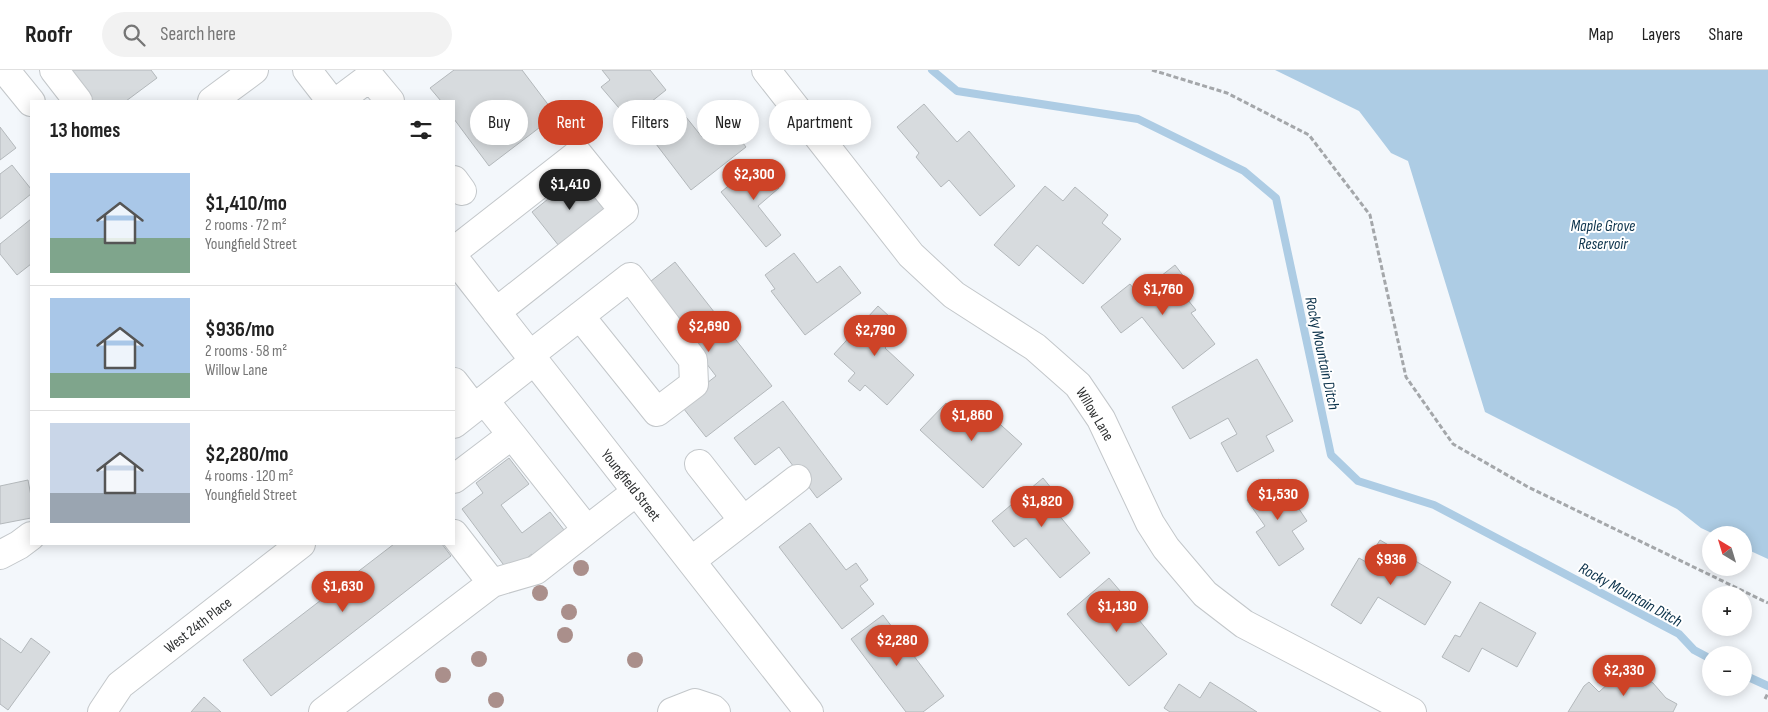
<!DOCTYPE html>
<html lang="en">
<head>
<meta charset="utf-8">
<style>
	body { margin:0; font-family:"Sofia Sans Condensed",sans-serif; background:#f2f2f2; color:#222; height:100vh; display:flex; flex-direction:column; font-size:19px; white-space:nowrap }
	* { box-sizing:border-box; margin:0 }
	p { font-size:16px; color:#767676 }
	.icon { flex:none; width:28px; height:28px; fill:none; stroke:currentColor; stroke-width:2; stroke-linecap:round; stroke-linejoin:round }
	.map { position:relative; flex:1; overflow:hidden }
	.side { position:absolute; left:30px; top:30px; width:425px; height:445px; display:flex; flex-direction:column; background:#fff; border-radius:0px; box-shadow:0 2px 12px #0003 }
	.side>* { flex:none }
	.guide { position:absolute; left:470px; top:30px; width:475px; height:45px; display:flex; gap:10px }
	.needle { width:32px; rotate:322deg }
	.tools { position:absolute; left:1702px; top:456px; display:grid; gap:10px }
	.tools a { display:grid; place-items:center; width:50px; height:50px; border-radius:50%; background:#fff; box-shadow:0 2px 12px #0003; font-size:25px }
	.price { position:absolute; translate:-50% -42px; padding:0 11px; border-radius:18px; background:#ce4327; color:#fff; font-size:16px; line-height:32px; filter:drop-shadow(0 1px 2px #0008) }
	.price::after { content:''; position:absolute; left:50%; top:30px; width:15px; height:11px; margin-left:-8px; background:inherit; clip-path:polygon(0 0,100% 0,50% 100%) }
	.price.on { background:#222; color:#fff }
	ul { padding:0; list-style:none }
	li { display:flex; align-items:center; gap:15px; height:125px; padding:0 20px }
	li+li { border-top:1px solid #e0e0e0 }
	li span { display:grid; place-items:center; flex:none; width:140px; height:100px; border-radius:0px; color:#555 }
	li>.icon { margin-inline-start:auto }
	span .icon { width:60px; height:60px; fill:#fffc; stroke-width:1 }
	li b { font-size:21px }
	h2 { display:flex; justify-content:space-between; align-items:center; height:60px; padding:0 20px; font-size:21px }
	.tag { padding:0 18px; border-radius:22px; background:#fff; box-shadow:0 2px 12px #0003; font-size:18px; line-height:45px }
	.tag.on { background:#ce4327; color:#fff }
	header { display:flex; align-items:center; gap:30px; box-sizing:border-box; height:70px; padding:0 25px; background:#fff; border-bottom:1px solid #e0e0e0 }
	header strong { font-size:24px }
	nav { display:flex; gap:28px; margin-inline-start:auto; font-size:18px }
	.search { width:350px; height:45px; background:#f2f2f2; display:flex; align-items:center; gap:12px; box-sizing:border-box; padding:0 18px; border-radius:28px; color:#767676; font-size:19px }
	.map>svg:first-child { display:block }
	.water { fill:#adcce4 }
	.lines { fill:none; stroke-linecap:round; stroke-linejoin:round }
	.stream { stroke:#adcce4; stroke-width:8 }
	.building { fill:#d7dbde; stroke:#b3b8bb }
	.minor-casing { stroke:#c3c7ca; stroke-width:30 }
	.path { stroke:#a4a7aa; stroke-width:3; stroke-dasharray:5 2.5; stroke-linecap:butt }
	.minor { stroke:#fff; stroke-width:28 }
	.tree { fill:#aa8f8b }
	.labels { text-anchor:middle; stroke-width:4; stroke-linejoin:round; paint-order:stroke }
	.street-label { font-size:15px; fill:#2d2f30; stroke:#fff }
	.water-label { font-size:16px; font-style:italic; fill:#0a314a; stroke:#fff }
</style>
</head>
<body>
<header>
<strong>Roofr</strong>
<div class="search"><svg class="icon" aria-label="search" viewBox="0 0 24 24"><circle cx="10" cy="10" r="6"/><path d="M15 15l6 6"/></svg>Search here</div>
<nav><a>Map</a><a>Layers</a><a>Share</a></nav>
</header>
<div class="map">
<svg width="1768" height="642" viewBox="0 0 1768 642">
	<rect width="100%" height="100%" fill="#f3f7fb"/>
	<path class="water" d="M1275,0H1768V489L1744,478V465H1716L1701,458L1677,439L1485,342L1408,91L1391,83L1359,41Z"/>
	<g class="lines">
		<path class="stream" d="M932,0L957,21L1138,49L1244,101L1276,128L1331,385L1358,411L1434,435L1679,564L1694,580L1711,589
			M1744,605L1768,616"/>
	</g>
	<path class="building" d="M65,0H151L157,8L126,31H89Z
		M454,0H522L556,45L489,96L454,49V31H441L430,18Z
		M602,0H650L666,20L637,43L628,31L619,38L601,17L610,10Z
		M924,34L957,72L969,61L1015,116L980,146L949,110L941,117L916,87L919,83L897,57Z
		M678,37L702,67L725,49L746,77L691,120L656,74L659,71L650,59Z
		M0,57L16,78L0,90Z
		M758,92L779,118L758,136L781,165L766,177L721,122Z
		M12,95L31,119V124L0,149V104Z
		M588,110L608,136L559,176L532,142L569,112L576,120Z
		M1045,116L1063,131L1075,117L1108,145L1102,153L1121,169L1083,214L1037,175L1019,196L994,175Z
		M31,149V194L17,205L0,184V174Z
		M794,183L817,213L840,196L861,223L805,265L771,221L775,219L765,205Z
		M675,192L772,316L706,367L680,334L716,306L646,215Z
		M1175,195L1188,212L1179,219L1196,240L1191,243L1215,274L1183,299L1142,247L1121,263L1101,237L1130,214L1138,224Z
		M878,236L903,259L885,278L914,305L887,335L865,315L860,321L848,311L855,303L834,284Z
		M1257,289L1293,351L1266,366L1274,381L1237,402L1221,373L1237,364L1228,348L1190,369L1172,337Z
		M783,331L842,409L817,428L779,377L755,395L734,368Z
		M946,333L960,345L966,338L986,355L992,347L1022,374L983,418L920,360Z
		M509,388L529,414L501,435L522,463L550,442L571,469L539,493L532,484L509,502L462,439L483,423L476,413Z
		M1043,408L1061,430L1053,438L1090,483L1060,508L1026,468L1014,477L992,451Z
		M1279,409L1307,451L1292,461L1304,479L1279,496L1256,462L1265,456L1247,430Z
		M28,410L31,426V448L0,454V416Z
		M810,453L846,500L856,493L868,510L860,516L874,534L842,559L779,477Z
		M1380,470L1451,512L1425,555L1378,527L1361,554L1331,535L1359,488L1366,492Z
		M394,474H442L451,486L271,626L243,590Z
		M1109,508L1127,529L1117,538L1127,550L1134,544L1167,584L1129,616L1067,544Z
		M1480,532L1536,563L1517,597L1482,578L1469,602L1442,587L1455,565L1460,567Z
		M883,545L944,626L923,642H906L851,569Z
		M0,568L21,583L31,568L50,582L8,640L0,634Z
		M1627,598L1653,613L1666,628L1677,634L1673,642H1568L1584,616L1589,612L1599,622L1611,611L1617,615Z
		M1210,612L1257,642H1170L1164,638L1179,614L1200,628Z
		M204,627L221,642H191Z"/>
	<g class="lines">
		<g class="minor-casing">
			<path id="minor" d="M5,0L31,32
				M54,0L78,31
				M307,0L331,31
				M766,0L911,185L954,225L1035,277L1078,315L1101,349L1150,453L1166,478L1205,524L1244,554L1412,642
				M212,31L254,0
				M338,31L370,7L390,31
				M454,110L462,121
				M454,181L578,84L624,141L496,242
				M454,188L809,642
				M530,285L630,207L693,290L694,314L657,342L580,246
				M454,312L474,338
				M484,330L512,365
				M454,354L534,291
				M699,394L743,450
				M454,409L512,365L587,460L636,422
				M0,485L19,475L31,466
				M691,491L797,409
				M492,513L536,500L587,460
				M102,642L120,615L301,474
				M323,642L492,513L454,464
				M672,642L695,633L713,639L716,642"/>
		</g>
		<path class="path" d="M1152,0L1227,23L1309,65L1370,145L1406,307L1453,374L1528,417L1768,533
			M1765,629L1768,623"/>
		<use href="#minor" class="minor"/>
	</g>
	<g class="tree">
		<circle cx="581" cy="498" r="8"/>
		<circle cx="540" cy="523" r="8"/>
		<circle cx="569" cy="542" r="8"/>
		<circle cx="565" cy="565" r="8"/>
		<circle cx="479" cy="589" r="8"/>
		<circle cx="635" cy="590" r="8"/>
		<circle cx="443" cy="605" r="8"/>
		<circle cx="496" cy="630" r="8"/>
	</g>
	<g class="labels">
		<g class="street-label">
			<text transform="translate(1095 344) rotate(59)" y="5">Willow Lane</text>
			<text transform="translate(631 415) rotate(52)" y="5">Youngfield Street</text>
			<text transform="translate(198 555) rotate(-38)" y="5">West 24th Place</text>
		</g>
		<g class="water-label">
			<text x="1603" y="161">Maple Grove<tspan x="1603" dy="18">Reservoir</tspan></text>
			<text transform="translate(1323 283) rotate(78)" y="6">Rocky Mountain Ditch</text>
			<text transform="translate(1631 524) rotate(29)" y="6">Rocky Mountain Ditch</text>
		</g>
	</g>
</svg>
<div class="tools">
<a><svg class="needle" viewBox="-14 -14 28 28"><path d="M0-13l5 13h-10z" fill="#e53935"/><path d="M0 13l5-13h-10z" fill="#767676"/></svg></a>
<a>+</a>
<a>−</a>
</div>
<b class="price" style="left:754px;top:131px">$2,300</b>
<b class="price on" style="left:570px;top:141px">$1,410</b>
<b class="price" style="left:1163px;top:246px">$1,760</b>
<b class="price" style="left:709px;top:283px">$2,690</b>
<b class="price" style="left:875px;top:287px">$2,790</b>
<b class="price" style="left:972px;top:372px">$1,860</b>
<b class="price" style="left:1278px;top:451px">$1,530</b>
<b class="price" style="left:1042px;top:458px">$1,820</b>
<b class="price" style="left:1391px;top:516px">$936</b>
<b class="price" style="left:343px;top:543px">$1,630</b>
<b class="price" style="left:1117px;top:563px">$1,130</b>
<b class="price" style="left:897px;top:597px">$2,280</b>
<b class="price" style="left:1624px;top:627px">$2,330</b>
<div class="guide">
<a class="tag">Buy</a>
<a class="tag on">Rent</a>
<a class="tag">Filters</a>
<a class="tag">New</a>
<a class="tag">Apartment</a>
</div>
<section class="side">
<h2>13 homes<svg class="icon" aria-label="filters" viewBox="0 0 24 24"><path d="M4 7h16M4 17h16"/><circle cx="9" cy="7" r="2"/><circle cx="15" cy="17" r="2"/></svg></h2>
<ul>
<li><span style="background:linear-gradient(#a9c7e8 65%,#7fa58c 0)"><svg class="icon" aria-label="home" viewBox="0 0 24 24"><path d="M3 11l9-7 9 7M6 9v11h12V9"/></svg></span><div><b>$1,410/mo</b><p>2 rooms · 72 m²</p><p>Youngfield Street</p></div></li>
<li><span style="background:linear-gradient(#a9c7e8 75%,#7fa58c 0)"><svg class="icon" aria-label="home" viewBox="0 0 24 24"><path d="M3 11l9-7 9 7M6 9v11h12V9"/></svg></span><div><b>$936/mo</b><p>2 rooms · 58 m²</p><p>Willow Lane</p></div></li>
<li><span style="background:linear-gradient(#c9d6e8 70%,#9aa5b1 0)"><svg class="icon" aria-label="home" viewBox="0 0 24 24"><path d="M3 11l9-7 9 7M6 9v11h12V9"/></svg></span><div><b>$2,280/mo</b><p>4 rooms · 120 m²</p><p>Youngfield Street</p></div></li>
</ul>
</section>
</div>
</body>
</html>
